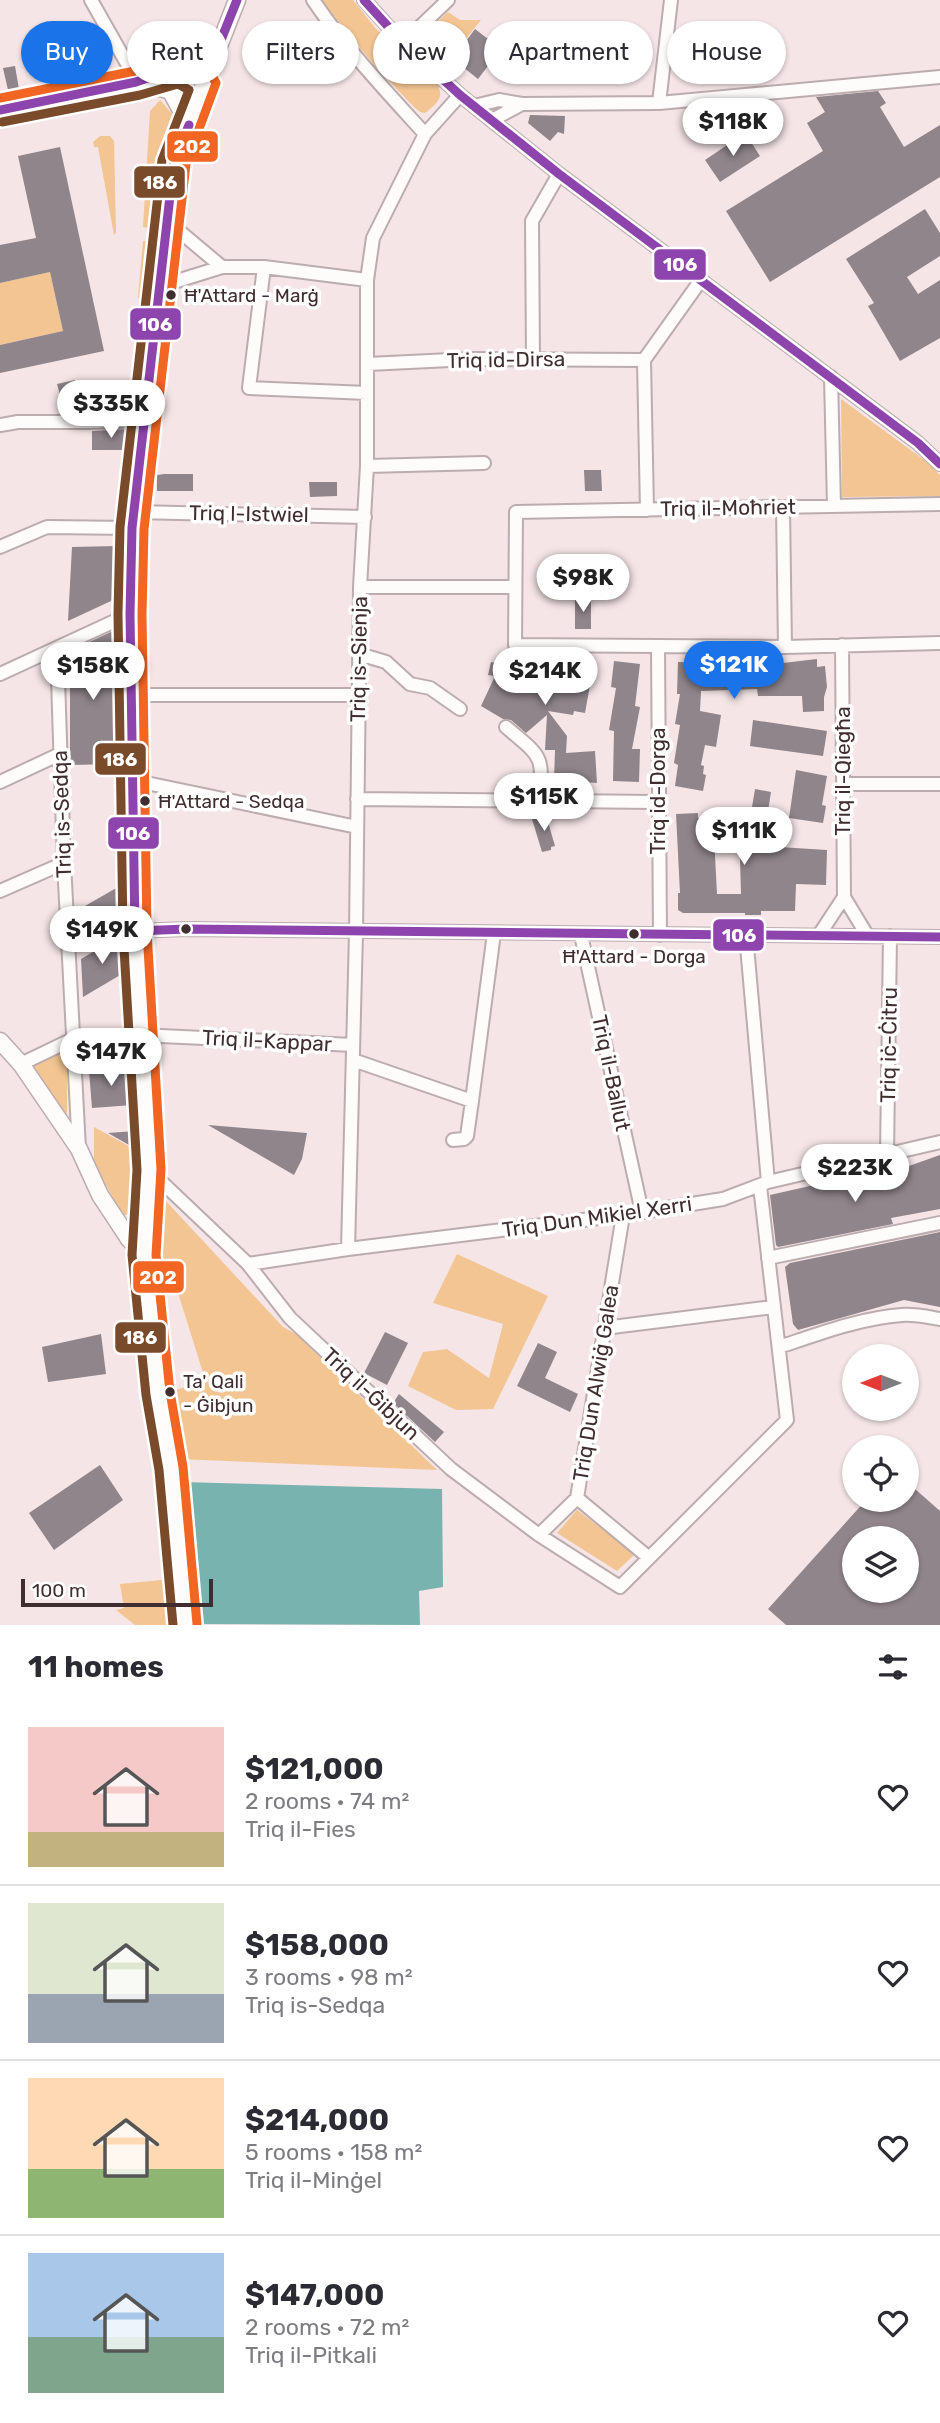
<!DOCTYPE html>
<html lang="en">
<head>
<meta charset="utf-8">
<style>
	body { margin:0; font-family:Rubik,sans-serif; background:#f7f7f7; color:#2b2b33; height:100vh; display:flex; flex-direction:column; font-size:26px; white-space:nowrap }
	* { box-sizing:border-box; margin:0 }
	p { font-size:23px; color:#7c7c81 }
	.icon { flex:none; width:38px; height:38px; fill:none; stroke:currentColor; stroke-width:2; stroke-linecap:round; stroke-linejoin:round }
	.map { position:relative; height:1625px; overflow:hidden }
	.side { display:flex; flex-direction:column; background:#fff; flex:1 }
	.side>* { flex:none }
	.hud { position:absolute; left:21px; top:21px; width:900px; height:63px; display:flex; gap:14px }
	.needle { width:46px; rotate:270deg }
	.tools { position:absolute; left:842px; top:1344px; display:grid; gap:14px }
	.tools a { display:grid; place-items:center; width:77px; height:77px; border-radius:50%; background:#fff; box-shadow:0 2px 5px #0004; font-size:35px }
	.scale { position:absolute; left:21px; bottom:18px; width:192px; box-sizing:border-box; padding-left:7px; border:4px solid #402d30; border-top:0; font-size:19px; line-height:24px; white-space:nowrap; color:#402d30; -webkit-text-stroke:5px #fff; paint-order:stroke }
	.price { position:absolute; translate:-50% -60px; padding:0 16px; border-radius:24px; background:#fff; color:#222; font-size:23px; line-height:46px; filter:drop-shadow(0 2px 4px #0008) }
	.price::after { content:''; position:absolute; left:50%; top:42px; width:21px; height:16px; margin-left:-10px; background:inherit; clip-path:polygon(0 0,100% 0,50% 100%) }
	.price.current { background:#1a73e8; color:#fff }
	ul { padding:0; list-style:none }
	li { display:flex; align-items:center; gap:21px; height:175px; padding:0 28px }
	li+li { border-top:2px solid #e1e1e2 }
	li span { display:grid; place-items:center; flex:none; width:196px; height:140px; border-radius:0px; color:#555 }
	li>.icon { margin-inline-start:auto }
	span .icon { width:84px; height:84px; fill:#fffc; stroke-width:1 }
	li b { font-size:30px }
	h2 { display:flex; justify-content:space-between; align-items:center; height:84px; padding:0 28px; font-size:30px }
	.tag { padding:0 24px; border-radius:32px; background:#fff; box-shadow:0 2px 5px #0004; font-size:24px; line-height:63px }
	.tag.current { background:#1a73e8; color:#fff }
	.map>svg:first-child { display:block }
	.green { fill:#f2c592 }
	.water { fill:#79b3b0 }
	.building { fill:#8f858b; fill-rule:evenodd }
	.lines { fill:none; stroke-linecap:round; stroke-linejoin:round }
	.minor-casing { stroke:#bcacae; stroke-width:16 }
	.tertiary-casing { stroke:#bcacae; stroke-width:19 }
	.minor { stroke:#fefbfb; stroke-width:12 }
	.tertiary { stroke:#fefbfb; stroke-width:16 }
	.bus-1-casing { stroke:#fff; stroke-width:14 }
	.bus-2-casing { stroke:#fff; stroke-width:14 }
	.bus-3-casing { stroke:#fff; stroke-width:14 }
	.bus-1 { stroke:#8e44ad; stroke-width:9 }
	.bus-2 { stroke:#7a4b2a; stroke-width:9 }
	.bus-3 { stroke:#f26522; stroke-width:9 }
	.bus-dot { fill:#402d30; stroke:#fff; stroke-width:2.5 }
	.labels { text-anchor:middle; stroke-width:7; stroke-linejoin:round; paint-order:stroke }
	.bus-label { font-size:19px; fill:#402d30; stroke:#fff; text-anchor:start }
	.street-label { font-size:21px; fill:#402d30; stroke:#fff }
	.line-badge { stroke:#fff; stroke-width:2.5 }
	.badge-label { font-size:19px; text-anchor:middle; font-weight:bold; fill:#fff }
</style>
</head>
<body>
<div class="map">
<svg width="940" height="1625" viewBox="0 0 940 1625">
	<rect width="100%" height="100%" fill="#f5e5e7"/>
	<path class="green" d="M321,0H353L376,29L435,81C446,96 438,103 425,113L420,112L414,107L374,65Z
		M448,12L460,20H481L446,64L421,47L422,36Z
		M160,100L175,117L158,169L151,229L143,227L150,111Z
		M100,136H110L114,141L116,233L114,235L98,147H94L93,142Z
		M143,241H152L147,299L138,298Z
		M50,272L63,331L0,345V283Z
		M841,399L927,462L940,475V496L842,497Z
		M67,1050V1117L31,1064Z
		M94,1127L136,1150L137,1211L123,1216L94,1163Z
		M165,1200L283,1327L296,1334L437,1470L178,1459L167,1392L206,1382L178,1293L154,1291L153,1207Z
		M457,1254L548,1296L493,1409L456,1410L408,1386L423,1352L447,1349L489,1378L503,1324L433,1303Z
		M577,1510L635,1554L617,1571L557,1533Z
		M172,1579L178,1625H135L116,1610L124,1608L120,1584Z"/>
	<path class="water" d="M181,1482L442,1489L443,1587L419,1591L420,1625L195,1624Z"/>
	<path class="building" d="M475,29L501,49L478,79L453,59Z
		M15,66L19,89L8,90L3,68Z
		M878,91L886,103L880,107L904,147L940,125V177L770,282L726,211L823,151L807,123L825,112L816,97Z
		M530,115L565,116L564,134L558,132L550,141L528,123Z
		M745,133L760,156L720,182L705,160Z
		M60,147L104,351L0,373V345L63,331L50,272L0,283V245L36,238L18,156Z
		M925,209L940,233V256L907,277L918,294L940,280V338L900,361L868,306L874,303L846,259Z
		M75,380L77,385L84,383L88,397L62,402L57,384Z
		M127,429L130,431L129,450H92V431Z
		M584,470H601L602,491H585Z
		M164,474H193V491H157V475Z
		M309,482H337V496L310,497Z
		M117,546V593L111,601L68,621L72,547Z
		M575,600H591V629H575Z
		M113,631L115,633V764L70,765V651Z
		M783,658V663L817,659V667L825,666L827,687L824,697V711L803,712L802,696H758L757,689L701,691L700,711L721,715L716,747L705,745L701,765L704,766L703,774L706,775L703,791L675,786L678,765L674,763L680,725L675,724L680,694H677L678,662L714,663V660Z
		M545,659L594,663L585,713L574,711L573,715L548,711L567,736L566,753L595,751L597,783L554,780L555,750H545L547,715L526,733L511,720L503,719L481,706L495,676L488,675L491,662L511,666L512,660L544,666Z
		M614,661L640,664L635,706L640,707L632,749H640L639,782L613,781L614,731L609,730L616,688L611,687Z
		M753,720L827,731L823,756L750,746Z
		M796,770L827,776L822,805L826,806L823,823L789,818Z
		M755,789L771,792L765,830H772V839L779,840V847L827,850L826,885L796,884L795,911H761V915H745V913H683L678,910V893H680L676,814L698,813V818H713L717,894H741L739,825H749Z
		M546,815L555,846L551,847V850L542,852L532,819Z
		M118,887L119,912L79,934L78,910Z
		M120,936L122,974L83,997L81,959Z
		M131,1068L133,1105L92,1108L89,1071Z
		M208,1125L307,1133L302,1159L294,1175Z
		M135,1131L136,1149L108,1133Z
		M940,1155V1209L891,1218L893,1224L778,1247L776,1245L770,1195L832,1181L833,1185L892,1172Z
		M940,1232V1307L904,1300L798,1330L793,1324L785,1267L790,1263Z
		M385,1332L408,1343L387,1385L364,1373Z
		M101,1334L106,1374L48,1382L42,1347Z
		M538,1343L557,1352L545,1378L578,1394L570,1412L517,1386Z
		M399,1394L444,1432L435,1442L393,1403Z
		M100,1465L123,1500L54,1550L29,1513Z
		M906,1481L940,1511V1625H786L768,1609L866,1500H906ZM854,1538H906V1591H854Z"/>
	<g class="lines">
		<g class="minor-casing">
			<path id="minor" d="M91,0L138,83
				M313,0C346,49 386,91 425,134
				M364,0L403,43L460,95L559,174L918,443L940,464
				M403,43L448,0
				M659,103L671,0
				M474,106L499,100L522,104L659,103L940,77
				M492,120L522,104
				M166,220L222,267
				M264,267L249,388L367,393
				M161,286L222,267H264L367,280
				M533,359L532,221L559,174
				M368,364L471,359L644,360
				M831,377L834,506
				M0,425L18,422H89L145,420
				M367,466L484,463
				M940,504L516,512L515,645L785,647L940,643
				M783,507L785,647
				M647,510L644,360L701,280
				M134,512L365,517
				M0,547L47,527L132,528
				M360,587H515
				M842,645L844,897L867,935
				M658,646L660,935
				M57,648L64,863L79,1149
				M359,654L386,662L410,684L430,688L460,709
				M0,674L130,614
				M131,695H359
				M506,727C542,758 543,753 540,802
				M132,780L357,827
				M0,782L60,754
				M844,784H940
				M357,799L657,802
				M0,891L64,863
				M135,931L187,929L940,937
				M581,935L642,1212
				M746,935L768,1182
				M819,935L844,897
				M140,1035L353,1045
				M353,1060L472,1101L494,933
				M21,1064L73,1039
				M453,1140L464,1139L467,1136L472,1101
				M887,1155L890,936
				M149,1170L248,1264L290,1318L451,1469L539,1535L620,1587L787,1420L760,1186
				M348,1249L356,933L360,587L367,466V280L373,238L425,134L460,95
				M768,1258L940,1223
				M248,1264L348,1249L623,1215L723,1199L768,1182L940,1142
				M604,1328L773,1307
				M779,1347C818,1334 860,1318 902,1315C914,1314 928,1317 940,1319
				M577,1498L648,1557
				M539,1535L577,1498L623,1215"/>
		</g>
		<g class="tertiary-casing">
			<path id="tertiary" d="M140,83L199,98
				M170,90L189,125
				M0,110C73,96 146,85 215,55
				M0,1041L21,1064L79,1149L100,1195L129,1239L144,1255
				M185,1625L171,1468L158,1394L144,1255L149,1170L135,931L130,614L132,528L174,161L237,0"/>
		</g>
		<use href="#minor" class="minor"/>
		<use href="#tertiary" class="tertiary"/>
		<g class="bus-1-casing">
			<path id="bus-1" d="M364,0L403,43
				M215,55L237,0
				M423,61L460,95L559,174L918,443L940,464
				M0,110L136,82L215,55
				M135,931L130,614L132,528L174,161L189,125
				M135,931L187,929L940,937"/>
		</g>
		<g class="bus-2-casing">
			<path id="bus-2" d="M2,122L140,95L178,84L189,90L162,160L120,527L118,614L123,931L137,1170L132,1255L146,1395L159,1470L173,1625"/>
		</g>
		<g class="bus-3-casing">
			<path id="bus-3" d="M0,98L135,71L178,59L211,74L216,83L186,164L144,529L142,614L147,931L161,1169L156,1255L170,1392L183,1467L197,1624"/>
		</g>
		<use href="#bus-1" class="bus-1"/>
		<use href="#bus-2" class="bus-2"/>
		<use href="#bus-3" class="bus-3"/>
	</g>
	<g class="bus-dot">
		<circle cx="171" cy="295" r="6"/>
		<circle cx="145" cy="801" r="6"/>
		<circle cx="186" cy="929" r="6"/>
		<circle cx="634" cy="934" r="6"/>
		<circle cx="170" cy="1392" r="6"/>
	</g>
	<g class="labels">
		<g class="bus-label">
			<text x="184" y="302">Ħ'Attard - Marġ</text>
			<text x="158" y="808">Ħ'Attard - Sedqa</text>
			<text x="634" y="963" text-anchor="middle">Ħ'Attard - Dorga</text>
			<text x="183" y="1388">Ta' Qali<tspan x="183" dy="24">- Ġibjun</tspan></text>
		</g>
		<g class="street-label">
			<text transform="translate(506 360) rotate(-1)" y="7">Triq id-Dirsa</text>
			<text transform="translate(728 508) rotate(-1)" y="7">Triq il-Moħriet</text>
			<text transform="translate(249 514) rotate(1)" y="7">Triq l-Istwiel</text>
			<text transform="translate(359 659) rotate(-89)" y="7">Triq is-Sienja</text>
			<text transform="translate(843 771) rotate(-90)" y="7">Triq il-Qiegħa</text>
			<text transform="translate(658 791) rotate(-90)" y="7">Triq id-Dorga</text>
			<text transform="translate(62 814) rotate(-92)" y="7">Triq is-Sedqa</text>
			<text transform="translate(267 1041) rotate(3)" y="7">Triq il-Kappar</text>
			<text transform="translate(889 1045) rotate(-89)" y="7">Triq iċ-Ċitru</text>
			<text transform="translate(611 1073) rotate(78)" y="7">Triq il-Ballut</text>
			<text transform="translate(597 1217) rotate(-8)" y="7">Triq Dun Mikiel Xerri</text>
			<text transform="translate(596 1383) rotate(-81)" y="7">Triq Dun Alwiġ Galea</text>
			<text transform="translate(371 1394) rotate(43)" y="7">Triq il-Ġibjun</text>
		</g>
	</g>
	<g class="line-badge">
		<rect x="166" y="130" width="53" height="33" rx="7" fill="#f26522"/>
		<rect x="133" y="165" width="53" height="34" rx="7" fill="#7a4b2a"/>
		<rect x="653" y="248" width="54" height="33" rx="7" fill="#8e44ad"/>
		<rect x="129" y="307" width="53" height="34" rx="7" fill="#8e44ad"/>
		<rect x="94" y="742" width="53" height="34" rx="7" fill="#7a4b2a"/>
		<rect x="107" y="816" width="53" height="34" rx="7" fill="#8e44ad"/>
		<rect x="712" y="918" width="53" height="34" rx="7" fill="#8e44ad"/>
		<rect x="132" y="1260" width="53" height="34" rx="7" fill="#f26522"/>
		<rect x="114" y="1321" width="53" height="33" rx="7" fill="#7a4b2a"/>
	</g>
	<g class="badge-label">
		<text x="192" y="153">202</text>
		<text x="160" y="189">186</text>
		<text x="680" y="271">106</text>
		<text x="155" y="331">106</text>
		<text x="120" y="766">186</text>
		<text x="133" y="840">106</text>
		<text x="739" y="942">106</text>
		<text x="158" y="1284">202</text>
		<text x="140" y="1344">186</text>
	</g>
</svg>
<div class="tools">
<a><svg class="needle" viewBox="-14 -14 28 28"><path d="M0-13l5 13h-10z" fill="#e53935"/><path d="M0 13l5-13h-10z" fill="#7c7c81"/></svg></a>
<a><svg class="icon" aria-label="locate" viewBox="0 0 24 24"><circle cx="12" cy="12" r="6"/><path d="M12 2v4M12 18v4M2 12h4M18 12h4"/></svg></a>
<a><svg class="icon" aria-label="layers" viewBox="0 0 24 24"><path d="M12 4l9 5-9 5-9-5zM3 14l9 5 9-5"/></svg></a>
</div>
<div class="scale">100 m</div>
<b class="price" style="left:733px;top:158px">$118K</b>
<b class="price" style="left:111px;top:440px">$335K</b>
<b class="price" style="left:583px;top:614px">$98K</b>
<b class="price current" style="left:734px;top:701px">$121K</b>
<b class="price" style="left:93px;top:702px">$158K</b>
<b class="price" style="left:545px;top:707px">$214K</b>
<b class="price" style="left:544px;top:833px">$115K</b>
<b class="price" style="left:744px;top:867px">$111K</b>
<b class="price" style="left:102px;top:966px">$149K</b>
<b class="price" style="left:111px;top:1088px">$147K</b>
<b class="price" style="left:855px;top:1204px">$223K</b>
<div class="hud">
<a class="tag current">Buy</a>
<a class="tag">Rent</a>
<a class="tag">Filters</a>
<a class="tag">New</a>
<a class="tag">Apartment</a>
<a class="tag">House</a>
</div>
</div>
<section class="side">
<h2>11 homes<svg class="icon" aria-label="filters" viewBox="0 0 24 24"><path d="M4 7h16M4 17h16"/><circle cx="9" cy="7" r="2"/><circle cx="15" cy="17" r="2"/></svg></h2>
<ul>
<li><span style="background:linear-gradient(#f6c9c9 75%,#c2b280 0)"><svg class="icon" aria-label="home" viewBox="0 0 24 24"><path d="M3 11l9-7 9 7M6 9v11h12V9"/></svg></span><div><b>$121,000</b><p>2 rooms · 74 m²</p><p>Triq il-Fies</p></div><svg class="icon" aria-label="heart" viewBox="0 0 24 24"><path d="M12 20l-8-8c-3-5 5-10 8-4 3-6 11-1 8 4z"/></svg></li>
<li><span style="background:linear-gradient(#dfe7d0 65%,#9aa5b1 0)"><svg class="icon" aria-label="home" viewBox="0 0 24 24"><path d="M3 11l9-7 9 7M6 9v11h12V9"/></svg></span><div><b>$158,000</b><p>3 rooms · 98 m²</p><p>Triq is-Sedqa</p></div><svg class="icon" aria-label="heart" viewBox="0 0 24 24"><path d="M12 20l-8-8c-3-5 5-10 8-4 3-6 11-1 8 4z"/></svg></li>
<li><span style="background:linear-gradient(#ffd9b3 65%,#8fb573 0)"><svg class="icon" aria-label="home" viewBox="0 0 24 24"><path d="M3 11l9-7 9 7M6 9v11h12V9"/></svg></span><div><b>$214,000</b><p>5 rooms · 158 m²</p><p>Triq il-Minġel</p></div><svg class="icon" aria-label="heart" viewBox="0 0 24 24"><path d="M12 20l-8-8c-3-5 5-10 8-4 3-6 11-1 8 4z"/></svg></li>
<li><span style="background:linear-gradient(#a9c7e8 60%,#7fa58c 0)"><svg class="icon" aria-label="home" viewBox="0 0 24 24"><path d="M3 11l9-7 9 7M6 9v11h12V9"/></svg></span><div><b>$147,000</b><p>2 rooms · 72 m²</p><p>Triq il-Pitkali</p></div><svg class="icon" aria-label="heart" viewBox="0 0 24 24"><path d="M12 20l-8-8c-3-5 5-10 8-4 3-6 11-1 8 4z"/></svg></li>
</ul>
</section>
</body>
</html>
